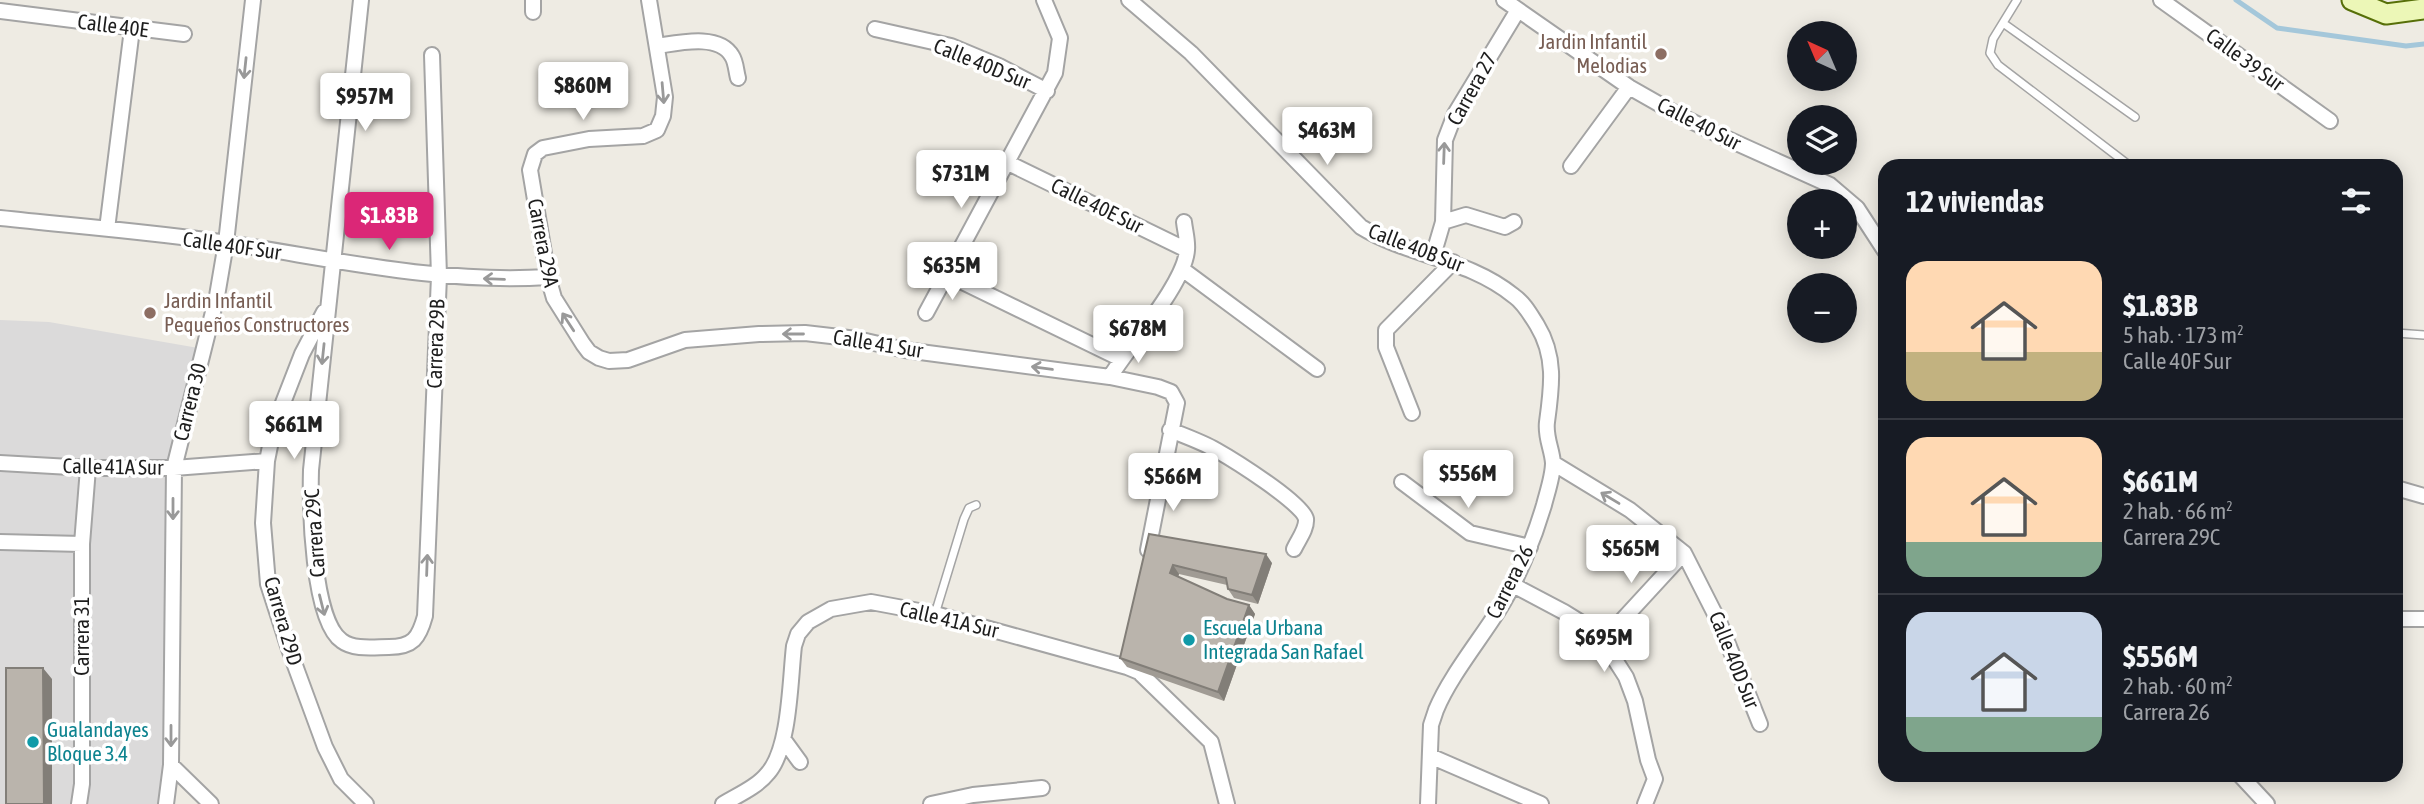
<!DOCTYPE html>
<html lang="es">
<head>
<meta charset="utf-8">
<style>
	body { margin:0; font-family:"Asap Condensed",sans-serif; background:#20242c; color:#f1f3f6; height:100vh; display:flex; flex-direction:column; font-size:26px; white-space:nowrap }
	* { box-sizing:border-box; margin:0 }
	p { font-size:23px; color:#9ea1a6 }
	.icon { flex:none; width:38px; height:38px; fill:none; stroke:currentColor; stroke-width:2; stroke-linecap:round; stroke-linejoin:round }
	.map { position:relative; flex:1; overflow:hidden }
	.details { position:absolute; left:1878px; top:159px; width:525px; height:623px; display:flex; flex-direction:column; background:#171b24; border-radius:21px; box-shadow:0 4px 18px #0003 }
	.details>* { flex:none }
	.needle { width:46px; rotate:316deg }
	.tools { position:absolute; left:1787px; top:21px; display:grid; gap:14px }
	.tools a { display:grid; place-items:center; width:70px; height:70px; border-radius:50%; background:#171b24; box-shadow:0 4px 18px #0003; font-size:35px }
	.price { position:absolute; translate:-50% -60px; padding:0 16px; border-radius:7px; background:#fff; color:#222; font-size:23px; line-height:46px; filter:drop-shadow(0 2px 4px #0008) }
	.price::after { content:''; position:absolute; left:50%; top:42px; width:21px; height:16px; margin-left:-10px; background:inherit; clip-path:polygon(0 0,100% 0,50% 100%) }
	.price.current { background:#db2777; color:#fff }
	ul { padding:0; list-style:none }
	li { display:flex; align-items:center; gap:21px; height:175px; padding:0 28px }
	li+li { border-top:2px solid #363941 }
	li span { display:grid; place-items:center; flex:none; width:196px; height:140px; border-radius:21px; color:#555 }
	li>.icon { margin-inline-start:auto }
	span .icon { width:84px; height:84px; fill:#fffc; stroke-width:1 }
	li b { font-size:30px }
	h2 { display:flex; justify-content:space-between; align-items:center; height:84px; padding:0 28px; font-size:30px }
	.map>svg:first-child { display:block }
	.residential { fill:#dbdada }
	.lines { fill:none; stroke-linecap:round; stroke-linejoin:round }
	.stream { stroke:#a4c7da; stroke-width:5 }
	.lane-casing { stroke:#a4a4a4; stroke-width:10 }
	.street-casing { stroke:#a4a4a4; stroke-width:18 }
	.secondary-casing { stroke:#576f08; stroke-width:23 }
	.lane { stroke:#fff; stroke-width:7 }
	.street { stroke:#fff; stroke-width:14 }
	.secondary { stroke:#ecf7b7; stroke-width:19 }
	.wall { fill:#a09b94 }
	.shaded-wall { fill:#827e78 }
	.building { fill:#bab4ac; stroke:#827e78; stroke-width:2 }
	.oneway { stroke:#999 }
	.education-dot { fill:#8d6e63; stroke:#fff; stroke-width:2.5 }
	.culture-dot { fill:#0f9aa8; stroke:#fff; stroke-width:2.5 }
	.labels { text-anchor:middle; stroke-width:7; stroke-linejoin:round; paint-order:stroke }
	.street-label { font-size:21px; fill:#1d1d1d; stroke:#fff }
	.education-label { font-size:21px; fill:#785e54; stroke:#fff; text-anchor:end }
	.culture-label { font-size:21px; fill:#0d838f; stroke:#fff; text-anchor:start }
</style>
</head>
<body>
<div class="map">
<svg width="2424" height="804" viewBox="0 0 2424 804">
	<rect width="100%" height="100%" fill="#eeebe3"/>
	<path class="residential" d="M0,320L49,322L204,349L174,468L164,804H0Z"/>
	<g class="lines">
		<path class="stream" d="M2236,0L2277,28L2406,46L2424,44"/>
		<g class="lane-casing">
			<path id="lane" d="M2017,0L1993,39L1990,53L1998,65L2130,166
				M2003,23L2135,117
				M2396,333L2424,335
				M935,614L964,519L969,508L976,505"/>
		</g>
		<g class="street-casing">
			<path id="street" d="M361,0L311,470C310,505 312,621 342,641C354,650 374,647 389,647C413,647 419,638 425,616L439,276L432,55
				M533,0V12
				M649,0L665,97L663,116L657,130L643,136L589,139L543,148L535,154L530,170L548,277L554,298L583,344L589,352L599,358L609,361L628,360L685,340L759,334L805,333L857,339L905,350L1110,377L1158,387L1171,392L1177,403L1148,550
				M1129,0L1191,53L1361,227C1410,257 1467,258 1514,296C1524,303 1530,314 1537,325C1556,356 1552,386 1547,422C1545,437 1552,449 1553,463C1553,476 1547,493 1544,505C1534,539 1517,581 1498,611C1479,641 1449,678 1436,710L1431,725L1428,804
				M1504,0L1629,87L1673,112L1721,136L1830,185L1857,208L1885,251
				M2161,0L2330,121
				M0,11L184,34
				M875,29L951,46L999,66L1047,91
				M657,46C678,43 719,33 732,56C736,62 736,71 738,78
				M1006,162L1187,250
				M1571,166L1629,87
				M0,218C75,226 152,232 227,243C334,259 439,284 548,277
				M1443,222L1466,215L1505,227L1514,222
				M107,229L132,29
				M1433,256L1443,222L1445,140L1455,114L1518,10
				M1182,269L1317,369
				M946,274L1121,359
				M324,312L302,354L274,426L267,461L263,523L268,584L289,649L325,747L341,779L366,804
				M926,313L1055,73L1060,38L1044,0
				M1110,377C1129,346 1185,283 1187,250C1188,241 1185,231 1184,222
				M1412,413L1386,347V330L1453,262
				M1170,430C1185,436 1202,442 1216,450C1232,459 1303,503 1306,519C1307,529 1298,540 1294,549
				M0,463L88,468H174L267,461
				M1553,463L1630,510L1684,553L1720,624L1760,724
				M1402,482L1470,533L1530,547
				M2396,488L2424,496
				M0,542L82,544
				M1511,584L1564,612L1585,625L1603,641L1626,677L1635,701L1648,760L1655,779L1645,804
				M2396,619H2424
				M1603,641L1684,553
				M784,740L800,762
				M1430,756L1541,804
				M171,765L211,804
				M2240,775L2267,804
				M79,804L82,784V544L88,468
				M166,804L171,765L174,468L217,296L226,243L253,0
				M723,804C738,795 757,787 768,773C790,748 790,680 794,646L798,634L808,622L831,609L871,602L935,614L1127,667L1139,672L1211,742L1227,804
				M931,804L973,795L1042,788"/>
		</g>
		<g class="secondary-casing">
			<path id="secondary" d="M2352,0L2386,14L2424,9"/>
		</g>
		<use href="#lane" class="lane"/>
		<use href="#street" class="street"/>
		<use href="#secondary" class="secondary"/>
	</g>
	<path class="wall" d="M1149,534L1272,563L1258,604L1234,598L1228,589L1227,585L1179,574L1178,577L1227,599L1249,605L1255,614L1224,701L1127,667L1120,658Z"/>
	<path class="shaded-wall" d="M1266,554L1272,563L1258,604L1252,595Z
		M1173,565L1179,574L1176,582L1170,573Z
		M1249,605L1255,614L1224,701L1218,692Z
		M43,668L52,679V804H44Z"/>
	<path class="building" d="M1149,534L1266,554L1252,595L1228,589L1226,578L1173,565L1170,573L1227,599L1249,605L1218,692L1120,658Z
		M6,668H43L44,804H6Z"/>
	<defs><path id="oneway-shaft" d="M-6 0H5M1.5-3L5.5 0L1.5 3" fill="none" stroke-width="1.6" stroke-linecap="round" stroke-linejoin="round" transform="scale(1.75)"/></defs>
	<g class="oneway">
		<use href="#oneway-shaft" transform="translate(245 68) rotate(96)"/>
		<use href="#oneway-shaft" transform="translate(663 93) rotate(85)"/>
		<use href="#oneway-shaft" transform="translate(1444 153) rotate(-88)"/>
		<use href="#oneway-shaft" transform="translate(494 279) rotate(-178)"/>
		<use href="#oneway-shaft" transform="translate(568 322) rotate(-123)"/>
		<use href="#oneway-shaft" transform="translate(793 334) rotate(-180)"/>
		<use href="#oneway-shaft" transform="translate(323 354) rotate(96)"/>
		<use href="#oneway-shaft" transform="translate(1042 368) rotate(-172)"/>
		<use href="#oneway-shaft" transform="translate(1610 498) rotate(-149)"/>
		<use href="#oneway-shaft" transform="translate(173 509) rotate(90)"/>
		<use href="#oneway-shaft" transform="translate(427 565) rotate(-88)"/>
		<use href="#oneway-shaft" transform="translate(322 605) rotate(76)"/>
		<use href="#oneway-shaft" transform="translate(171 736) rotate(90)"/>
	</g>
	<g class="education-dot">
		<circle cx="1661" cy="54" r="7"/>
		<circle cx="150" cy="313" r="7"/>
	</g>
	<g class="culture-dot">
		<circle cx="1189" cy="640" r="7"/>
		<circle cx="33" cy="742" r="7"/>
	</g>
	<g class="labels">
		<g class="street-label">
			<text transform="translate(113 26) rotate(7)" y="7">Calle 40E</text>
			<text transform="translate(2245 60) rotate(36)" y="7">Calle 39 Sur</text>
			<text transform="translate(982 64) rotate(22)" y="7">Calle 40D Sur</text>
			<text transform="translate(1472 89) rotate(-61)" y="7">Carrera 27</text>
			<text transform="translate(1699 124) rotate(27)" y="7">Calle 40 Sur</text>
			<text transform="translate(1097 206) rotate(26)" y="7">Calle 40E Sur</text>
			<text transform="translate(543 243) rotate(79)" y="7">Carrera 29A</text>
			<text transform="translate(232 246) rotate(8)" y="7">Calle 40F Sur</text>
			<text transform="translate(1416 248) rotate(21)" y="7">Calle 40B Sur</text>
			<text transform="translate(436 344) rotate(-88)" y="7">Carrera 29B</text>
			<text transform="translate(878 344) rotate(9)" y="7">Calle 41 Sur</text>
			<text transform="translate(190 402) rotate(-76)" y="7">Carrera 30</text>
			<text transform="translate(113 467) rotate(1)" y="7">Calle 41A Sur</text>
			<text transform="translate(315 533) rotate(-94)" y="7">Carrera 29C</text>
			<text transform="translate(1510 582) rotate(-63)" y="7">Carrera 26</text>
			<text transform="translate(949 620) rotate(13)" y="7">Calle 41A Sur</text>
			<text transform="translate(283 621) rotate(74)" y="7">Carrera 29D</text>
			<text transform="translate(82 636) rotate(-90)" y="7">Carrera 31</text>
			<text transform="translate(1734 660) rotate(68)" y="7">Calle 40D Sur</text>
		</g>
		<g class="education-label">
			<text x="1647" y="49">Jardin Infantil<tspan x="1647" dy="24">Melodias</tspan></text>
			<text x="164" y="308" text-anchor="start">Jardin Infantil<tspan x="164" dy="24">Pequeños Constructores</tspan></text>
		</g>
		<g class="culture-label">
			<text x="1203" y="635">Escuela Urbana<tspan x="1203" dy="24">Integrada San Rafael</tspan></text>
			<text x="47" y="737">Gualandayes<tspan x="47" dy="24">Bloque 3.4</tspan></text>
		</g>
	</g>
</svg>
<div class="tools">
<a><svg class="needle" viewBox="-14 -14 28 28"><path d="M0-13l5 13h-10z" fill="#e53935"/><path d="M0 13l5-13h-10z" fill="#9ea1a6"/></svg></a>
<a><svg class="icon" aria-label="layers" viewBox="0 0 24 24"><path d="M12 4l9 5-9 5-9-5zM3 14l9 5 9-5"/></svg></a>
<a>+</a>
<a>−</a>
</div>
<b class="price" style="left:583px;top:122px">$860M</b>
<b class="price" style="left:365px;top:133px">$957M</b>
<b class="price" style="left:1327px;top:167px">$463M</b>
<b class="price" style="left:961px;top:210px">$731M</b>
<b class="price current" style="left:389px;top:252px">$1.83B</b>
<b class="price" style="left:952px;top:302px">$635M</b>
<b class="price" style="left:1138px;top:365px">$678M</b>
<b class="price" style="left:294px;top:461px">$661M</b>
<b class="price" style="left:1468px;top:510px">$556M</b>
<b class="price" style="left:1173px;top:513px">$566M</b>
<b class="price" style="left:1631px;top:585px">$565M</b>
<b class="price" style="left:1604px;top:674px">$695M</b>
<section class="details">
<h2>12 viviendas<svg class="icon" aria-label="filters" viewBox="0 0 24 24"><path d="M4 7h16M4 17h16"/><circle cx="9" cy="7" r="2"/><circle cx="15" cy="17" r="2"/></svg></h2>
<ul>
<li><span style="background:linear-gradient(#ffd9b3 65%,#c2b280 0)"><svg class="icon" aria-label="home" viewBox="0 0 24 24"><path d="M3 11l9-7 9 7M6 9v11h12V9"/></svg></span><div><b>$1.83B</b><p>5 hab. · 173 m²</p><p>Calle 40F Sur</p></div></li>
<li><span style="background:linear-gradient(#ffd9b3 75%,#7fa58c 0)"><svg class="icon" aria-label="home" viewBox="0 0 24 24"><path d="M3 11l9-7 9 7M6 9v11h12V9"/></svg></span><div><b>$661M</b><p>2 hab. · 66 m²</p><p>Carrera 29C</p></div></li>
<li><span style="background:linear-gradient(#c9d6e8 75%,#7fa58c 0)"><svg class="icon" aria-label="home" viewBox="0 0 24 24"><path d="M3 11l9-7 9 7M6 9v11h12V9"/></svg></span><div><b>$556M</b><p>2 hab. · 60 m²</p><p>Carrera 26</p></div></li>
</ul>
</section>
</div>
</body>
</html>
